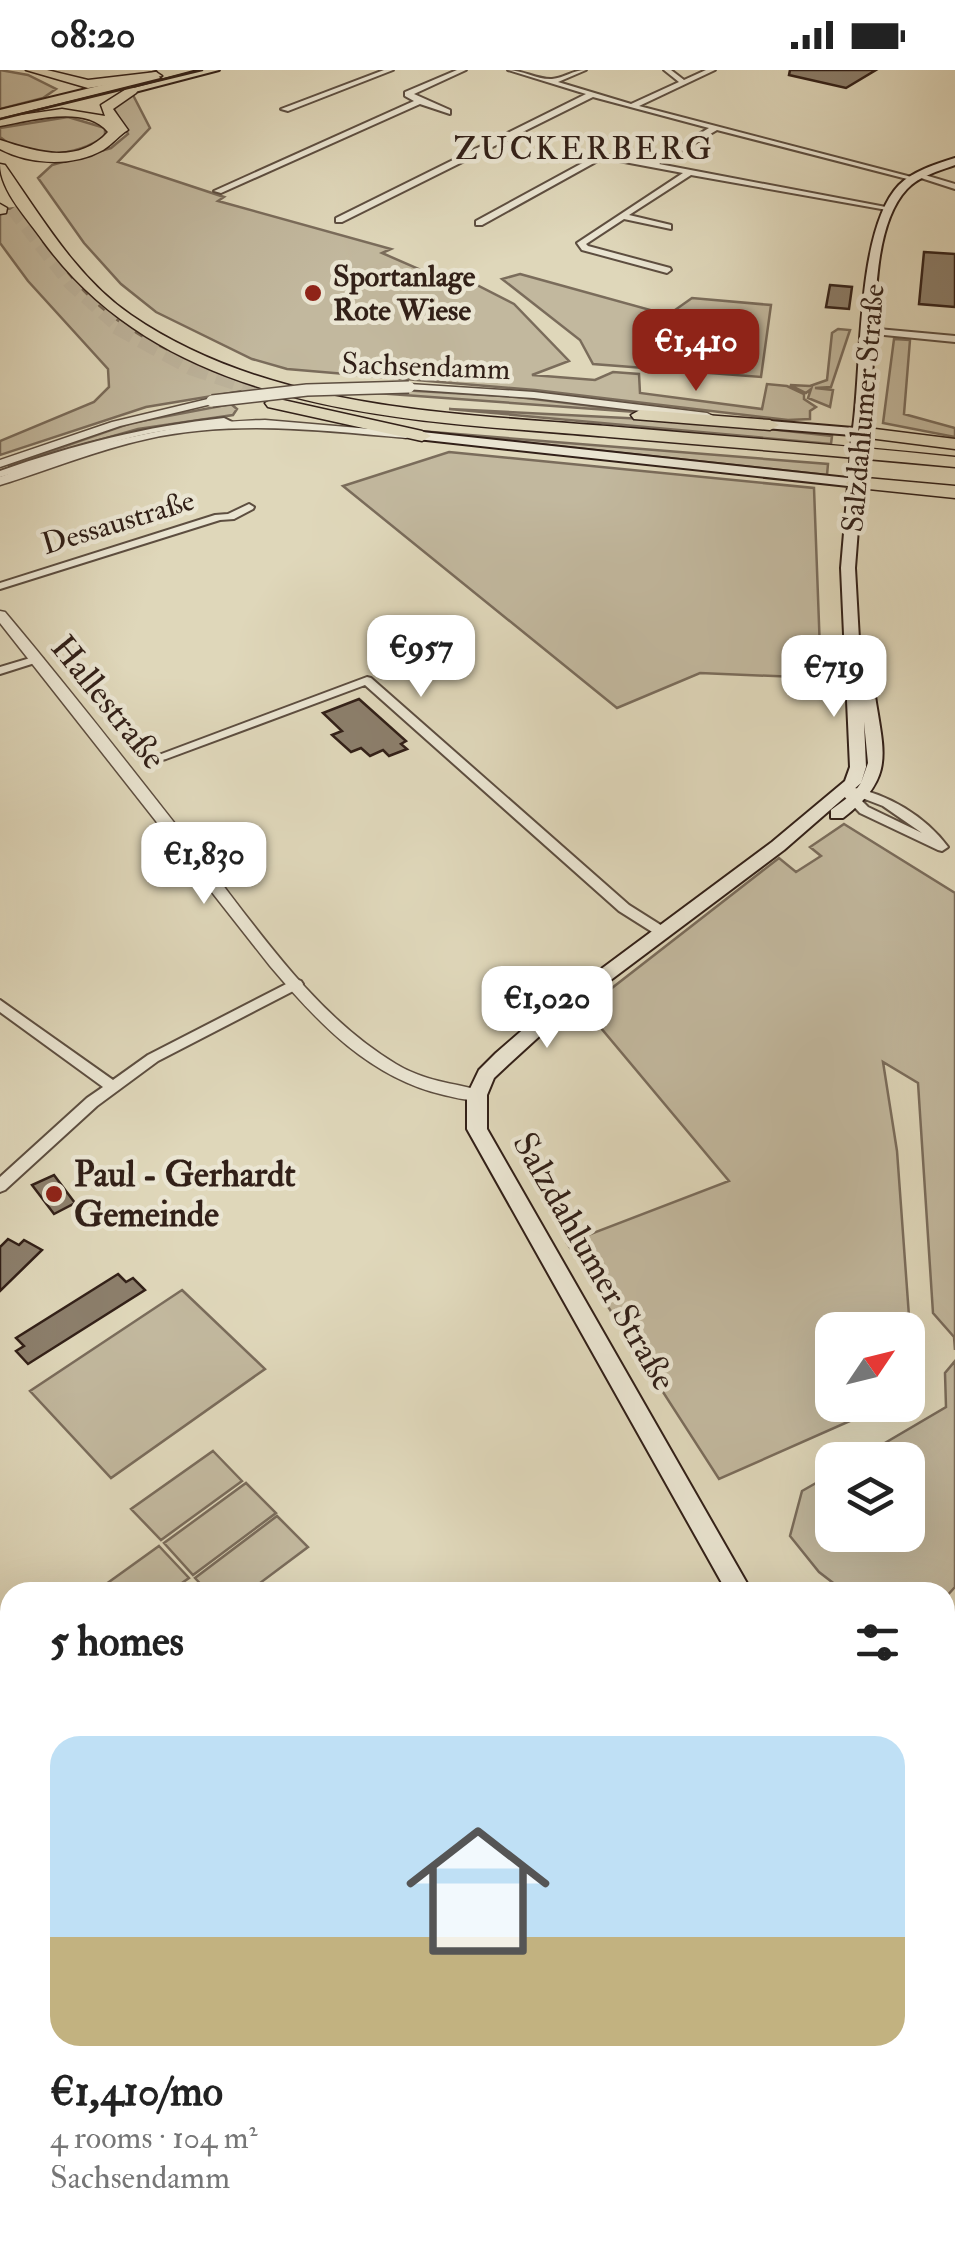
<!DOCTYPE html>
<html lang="en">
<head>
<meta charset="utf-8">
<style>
	body { margin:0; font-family:"IM FELL Double Pica",serif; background:#f2f2f2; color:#222; height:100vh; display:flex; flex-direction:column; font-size:38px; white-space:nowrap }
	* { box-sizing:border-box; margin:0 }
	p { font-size:32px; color:#767676 }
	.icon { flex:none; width:55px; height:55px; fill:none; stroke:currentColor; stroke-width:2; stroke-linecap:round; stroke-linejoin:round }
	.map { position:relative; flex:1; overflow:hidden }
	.side { position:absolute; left:0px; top:1512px; width:955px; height:672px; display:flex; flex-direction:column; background:#fff; border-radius:30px 30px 0 0; box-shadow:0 10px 40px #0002 }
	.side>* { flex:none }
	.needle { width:65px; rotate:55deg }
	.tools { position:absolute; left:815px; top:1242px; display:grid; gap:20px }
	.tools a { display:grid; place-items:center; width:110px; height:110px; border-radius:20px; background:#fff; box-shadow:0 10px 40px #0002; font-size:50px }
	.price { position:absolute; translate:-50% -85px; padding:0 22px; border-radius:20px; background:#fff; color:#222; font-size:32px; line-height:65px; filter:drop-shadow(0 2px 5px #0008) }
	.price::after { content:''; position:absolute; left:50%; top:60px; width:30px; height:22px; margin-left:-15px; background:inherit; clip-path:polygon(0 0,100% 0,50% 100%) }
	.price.current { background:#8f2418; color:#fff }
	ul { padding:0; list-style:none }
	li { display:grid; align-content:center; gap:20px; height:530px; padding:0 50px }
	li span { display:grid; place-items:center; height:310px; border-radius:30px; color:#555 }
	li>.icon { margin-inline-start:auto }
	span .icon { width:180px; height:180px; fill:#fffc; stroke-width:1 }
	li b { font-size:42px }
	h2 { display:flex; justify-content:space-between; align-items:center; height:120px; padding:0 50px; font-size:42px }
	.status { display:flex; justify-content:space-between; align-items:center; height:70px; padding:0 50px; background:#fff; direction:ltr }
	.status svg { height:28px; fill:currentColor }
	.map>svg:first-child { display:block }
	.green { fill:#c2b89e; stroke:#7a6c5b; stroke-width:2.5 }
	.building { fill:#8c7f6c; stroke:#322018; stroke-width:2.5 }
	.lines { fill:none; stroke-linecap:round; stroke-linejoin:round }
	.motorway-tunnel-far1 { stroke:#bcb29a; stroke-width:15; stroke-dasharray:15 8; stroke-linecap:butt }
	.motorway-tunnel { stroke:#bcb29a; stroke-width:19; stroke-dasharray:19 9; stroke-linecap:butt }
	.minor-casing { stroke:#5d4e40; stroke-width:4 }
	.tertiary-casing { stroke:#5d4e40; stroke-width:3 }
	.secondary-casing { stroke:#322018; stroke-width:4 }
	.primary-casing { stroke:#322018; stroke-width:4 }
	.trunk-casing { stroke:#322018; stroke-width:4 }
	.motorway-casing { stroke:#322018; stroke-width:3 }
	.minor { fill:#eae5d2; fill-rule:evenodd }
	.tertiary { fill:#eae5d2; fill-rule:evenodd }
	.secondary { fill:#eae5d2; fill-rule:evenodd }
	.primary { fill:#dfd7ba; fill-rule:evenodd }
	.trunk { fill:#dfd7ba; fill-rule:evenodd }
	.motorway { fill:#dfd7ba; fill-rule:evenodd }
	.tram { stroke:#322018; stroke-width:2.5 }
	.tertiary-bridge-casing { stroke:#5d4e40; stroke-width:14; stroke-linecap:butt }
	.secondary-bridge-casing { stroke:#322018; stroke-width:16; stroke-linecap:butt }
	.tertiary-bridge { stroke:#eae5d2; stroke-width:11 }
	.secondary-bridge { stroke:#eae5d2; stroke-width:14 }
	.poi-dot { fill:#8f2418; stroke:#eae5d2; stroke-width:4 }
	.labels { text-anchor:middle; stroke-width:9; stroke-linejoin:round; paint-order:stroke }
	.far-poi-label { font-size:30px; font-weight:bold; fill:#322018; stroke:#eae5d2; text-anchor:start }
	.far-street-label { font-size:30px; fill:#322018; stroke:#eae5d2 }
	.far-quarter-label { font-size:32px; letter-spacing:2.5px; fill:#322018; stroke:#eae5d2 }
	.street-label { font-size:35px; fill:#322018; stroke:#eae5d2 }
	.poi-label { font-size:35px; font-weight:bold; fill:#322018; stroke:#eae5d2; text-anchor:start }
</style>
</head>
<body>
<div class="status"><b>08:20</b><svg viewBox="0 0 49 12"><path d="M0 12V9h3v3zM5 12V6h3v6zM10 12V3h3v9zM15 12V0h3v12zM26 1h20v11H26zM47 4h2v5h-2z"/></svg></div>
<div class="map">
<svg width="955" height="2184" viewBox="0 0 955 2184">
	<rect width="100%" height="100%" fill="#dfd7ba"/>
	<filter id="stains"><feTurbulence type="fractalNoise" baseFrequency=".002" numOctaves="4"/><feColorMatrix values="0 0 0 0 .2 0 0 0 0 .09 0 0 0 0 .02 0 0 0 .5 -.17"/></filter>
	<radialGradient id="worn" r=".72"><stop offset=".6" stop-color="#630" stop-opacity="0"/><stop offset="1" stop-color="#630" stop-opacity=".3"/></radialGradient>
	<path class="green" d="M0,0L28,5L56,19L43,28L0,39Z
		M133,25L150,58L118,92L224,127L218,131L391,179L382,183L423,201L430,198L463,208L514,234L569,291L532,305L595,310L613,302L639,304L640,323L762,339L767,314L787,316L804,324V329L816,337L810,341V349L788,350L535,320L287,299L252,289L156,242L121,214L84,173L38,108L52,95L111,78L128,64L114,39L119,31Z
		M68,47L105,58V66C76,87 29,91 0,67V58Z
		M22,137C41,165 59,194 82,219C130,271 201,297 267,317L146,337L0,385V371L94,332L109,317L108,299L28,211L0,173V140Z
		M520,204L668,245L692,228L771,235L761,307L593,294L580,270L502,209Z
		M838,259L850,260L831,317L815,318L833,320L830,337L808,328L811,319L806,323L790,315L810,316L827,310L832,263Z
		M894,269L910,270L904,344L955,358V367L883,353Z
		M401,320L517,327L650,343L376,323Z
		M231,334L237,339L233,345L138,359L8,396L131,353Z
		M449,339L704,352L832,366L831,374Z
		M407,360L828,394L827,405Z
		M449,382L814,418L821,608L700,603L617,638L343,416Z
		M844,754L955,823V1280L954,1267L933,1243L918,1013L883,992L897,1081L914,1315L908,1322V1260H832V1335H886L719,1409L567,1173L729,1111L585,939L779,788L796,802L821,786L810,777Z
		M182,1220L265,1299L111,1408L30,1321Z
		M955,1291V1517L945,1528V1522H845L819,1502L790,1466L802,1421L832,1404V1465H908V1390H856L946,1337L945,1303Z
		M213,1381L242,1411L161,1470L131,1439Z
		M246,1413L276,1443L193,1505L164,1473Z
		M277,1446L308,1477L248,1522H208L195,1508Z
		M159,1476L189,1508L169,1522H95Z
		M955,1600V1972L945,1944V1611Z
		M0,1895L10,1909V2175H80L70,2184H0Z
		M207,2175H929L934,2184H201Z"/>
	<path class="building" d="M790,0H876L846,18L789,5Z
		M924,182L955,184V237L919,234Z
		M830,215L852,217L849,239L826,237Z
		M359,629L406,671L401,674L407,679L389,686L383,680L370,686L361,678L351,682L332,665L342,661L323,643Z
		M54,1105L75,1133L54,1144L32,1115Z
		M8,1169L19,1175L24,1170L42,1180L0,1221V1177Z
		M118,1204L126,1212L133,1208L145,1220L28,1294L16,1281L24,1276L16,1268Z"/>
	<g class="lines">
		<path class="motorway-tunnel-far1" d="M13,138L70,212L121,258"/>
		<path class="motorway-tunnel" d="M117,255L192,296L281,326"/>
		<g class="minor-casing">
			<path id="minor" d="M384,0H393L288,41L281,39Z
				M457,0H466L414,24L450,40V44L420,34L221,123L214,121L414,31L405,26V22Z
				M508,0C522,0 538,10 552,9C564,8 573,0 586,0L558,12L631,34L679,12L664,0H671L684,10L706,0H715L639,36L919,109L915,111L717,60L659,94L891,138L887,140L691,105L629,145L671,155V159L624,149L586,174L588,176L670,198L671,200L667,203L582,180L577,173L683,103L603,88L482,155H476V151L599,84L651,93L709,58L593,27L342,152H336V148L586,24Z
				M918,103L955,114V119L918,107Z
				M867,258L955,266V272L864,263L863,261Z
				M224,348L232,352V356C154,352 75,384 0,407V401C73,375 147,356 224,348Z
				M249,434L254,437L253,439L234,449L220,450L0,519V513L215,445L228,444Z
				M37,586L43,589L41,591L0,604V597Z
				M367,607L371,608L629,835L667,859L669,862L667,865H657L619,841L365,615L166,689L162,690L156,686Z
				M850,717C888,724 925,746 948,777L942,781L938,780L860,743L841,723ZM857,726L883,736L922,763L868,737Z
				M296,909L301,911L303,914L301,917L158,991L97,1036L5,1120L0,1122V1107L87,1028L103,1017L0,942V930L113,1010L148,985Z"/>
		</g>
		<g class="tertiary-casing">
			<path id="tertiary" d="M409,314L534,322L707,343L713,346L707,349L534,328L405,319V315Z
				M212,328L217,331L216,333L120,356L0,397V390L112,352Z
				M265,350L406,362L412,365L406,368C319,360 233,350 147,369C96,380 49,400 0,415V407C87,375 173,352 265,350Z
				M0,541L5,542C75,625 142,712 209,797C264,868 318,947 396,994C424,1011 453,1013 483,1021L485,1025L483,1029C470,1032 457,1028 444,1025C370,1008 318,953 270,896L0,553Z
				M945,2057L955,2063V2110L945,2104Z"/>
		</g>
		<g class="secondary-casing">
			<path id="secondary" d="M955,88V95C939,101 919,106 907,119C859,170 884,306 863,370H853L852,365L765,358V352L770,351L853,358C862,296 856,160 899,115C913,101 936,94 955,88Z
				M422,362L848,408L855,403L862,407L855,498L862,623H872L875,626C884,684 895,708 843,748H831V740C842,732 853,725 861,713L784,780L556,951L510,993L494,1008L487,1025V1059L752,1522H727L467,1059V1025L479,1000L496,983L542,943L772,772L845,711L850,697L841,498L848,416L417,369L416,366ZM864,652L868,693L861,713L866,697Z
				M146,2175H180L177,2184H143Z"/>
		</g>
		<g class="primary-casing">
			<path id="primary" d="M201,0H219L131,23L126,20Z"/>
		</g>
		<g class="trunk-casing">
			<path id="trunk" d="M156,2L160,8L0,48V40Z"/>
		</g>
		<g class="motorway-casing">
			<path id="motorway" d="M26,0H47L88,10L156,2L162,6L88,18Z
				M131,16L138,20L136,23L113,39L128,60C119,65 113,74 103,80C73,97 30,95 0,79V70C36,82 78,95 108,62C85,34 30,51 0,56V48L62,39L105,46L101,35Z
				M0,94L5,95C42,148 77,208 131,245C268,339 447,343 607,356C723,366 839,375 955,387V397C840,386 724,377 609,367C411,350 171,347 43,171C28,149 0,121 0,94Z
				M0,134L7,138L6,143L0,144Z
				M274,328L422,361L431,366L422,371L268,337L265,333Z
				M640,340L770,350L779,355L770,360L634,349L631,345Z
				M859,357L955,369V379L853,366V358Z
				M855,407L955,416V428L849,417L846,413Z"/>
		</g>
		<use href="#minor" class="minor"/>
		<use href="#tertiary" class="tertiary"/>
		<use href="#secondary" class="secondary"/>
		<use href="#primary" class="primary"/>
		<use href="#trunk" class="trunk"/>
		<use href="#motorway" class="motorway"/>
		<path class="tram" d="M0,49L202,0"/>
		<g class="tertiary-bridge-casing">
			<path id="tertiary-bridge" d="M212,331L307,320L409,317"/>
		</g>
		<g class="secondary-bridge-casing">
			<path id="secondary-bridge" d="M855,407L858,367"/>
		</g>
		<use href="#tertiary-bridge" class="tertiary-bridge"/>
		<use href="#secondary-bridge" class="secondary-bridge"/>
	</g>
	<g class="poi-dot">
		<circle cx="313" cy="223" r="10"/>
		<circle cx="54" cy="1124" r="10"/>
	</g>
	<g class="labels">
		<g class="far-poi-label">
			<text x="333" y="216">Sportanlage<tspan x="333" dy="34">Rote Wiese</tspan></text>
		</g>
		<g class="far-street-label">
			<text transform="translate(426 296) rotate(2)" y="10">Sachsendamm</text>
			<text transform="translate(863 338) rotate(-85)" y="10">Salzdahlumer Straße</text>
			<text transform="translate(118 452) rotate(-17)" y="10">Dessaustraße</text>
		</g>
		<g class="far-quarter-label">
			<text x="584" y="89">ZUCKERBERG</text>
		</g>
		<g class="street-label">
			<text transform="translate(109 632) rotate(51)" y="12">Hallestraße</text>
			<text transform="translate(595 1191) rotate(60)" y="12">Salzdahlumer Straße</text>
		</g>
		<g class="poi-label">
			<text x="74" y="1116">Paul - Gerhardt<tspan x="74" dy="40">Gemeinde</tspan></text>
		</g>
	</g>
	<rect width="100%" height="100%" filter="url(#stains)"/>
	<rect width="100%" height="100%" fill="url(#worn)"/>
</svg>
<div class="tools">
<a><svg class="needle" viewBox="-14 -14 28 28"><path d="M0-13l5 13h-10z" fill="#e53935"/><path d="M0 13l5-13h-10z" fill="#767676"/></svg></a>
<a><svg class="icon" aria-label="layers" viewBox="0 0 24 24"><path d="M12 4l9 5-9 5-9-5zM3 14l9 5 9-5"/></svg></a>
</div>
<b class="price current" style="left:696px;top:324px">€1,410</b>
<b class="price" style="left:421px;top:630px">€957</b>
<b class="price" style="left:834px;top:650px">€719</b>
<b class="price" style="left:204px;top:837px">€1,830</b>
<b class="price" style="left:547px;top:981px">€1,020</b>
<section class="side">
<h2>5 homes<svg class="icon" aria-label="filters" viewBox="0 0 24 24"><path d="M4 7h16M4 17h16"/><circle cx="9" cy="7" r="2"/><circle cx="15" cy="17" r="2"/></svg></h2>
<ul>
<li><span style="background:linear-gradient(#bfe0f5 65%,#c2b280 0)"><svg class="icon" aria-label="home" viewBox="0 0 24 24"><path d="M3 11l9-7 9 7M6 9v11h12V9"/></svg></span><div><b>€1,410/mo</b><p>4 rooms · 104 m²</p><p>Sachsendamm</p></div></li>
</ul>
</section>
</div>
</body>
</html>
